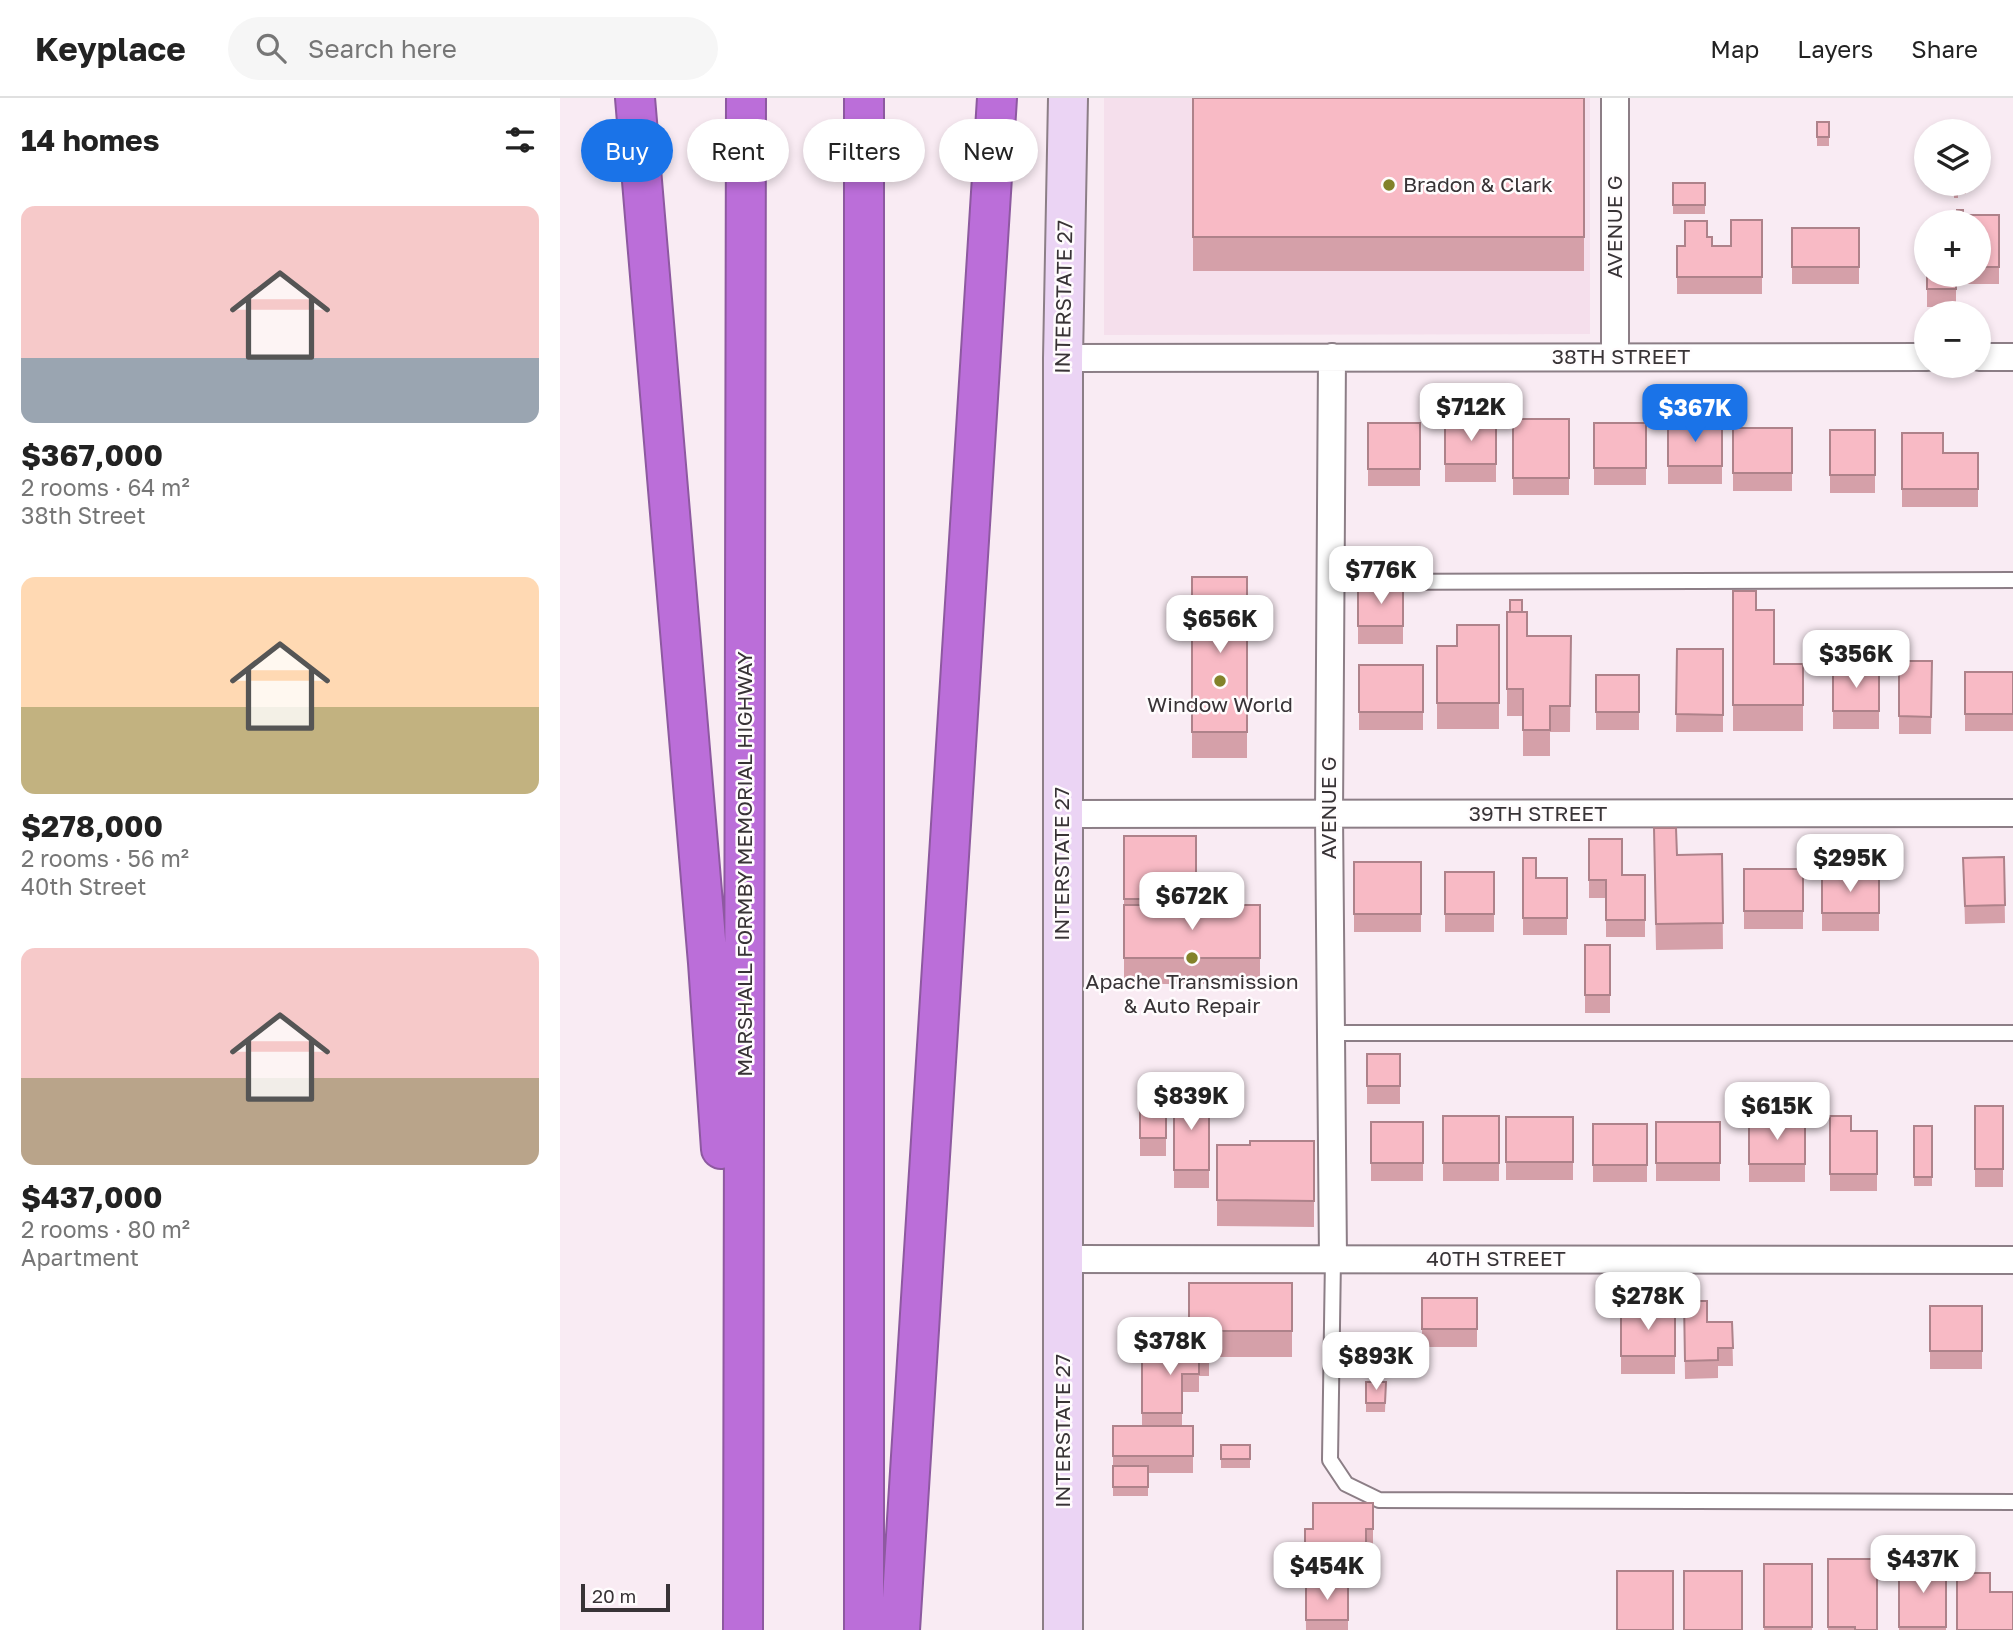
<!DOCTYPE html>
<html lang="en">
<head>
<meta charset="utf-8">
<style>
	body { margin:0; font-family:"Golos Text",sans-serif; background:#f6f6f6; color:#222; height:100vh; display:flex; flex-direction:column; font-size:26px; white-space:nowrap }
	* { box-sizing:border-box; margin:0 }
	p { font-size:23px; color:#767676 }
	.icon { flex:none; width:38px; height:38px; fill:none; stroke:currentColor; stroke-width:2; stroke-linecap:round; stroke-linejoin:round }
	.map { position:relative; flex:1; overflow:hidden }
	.sheet { display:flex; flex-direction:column; background:#fff; width:560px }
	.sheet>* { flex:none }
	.hud { position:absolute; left:21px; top:21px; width:665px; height:63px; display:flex; gap:14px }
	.fabs { position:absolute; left:1354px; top:21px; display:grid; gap:14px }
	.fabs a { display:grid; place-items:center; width:77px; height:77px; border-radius:50%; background:#fff; box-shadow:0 4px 10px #0003; font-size:35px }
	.scale { position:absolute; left:21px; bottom:18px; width:89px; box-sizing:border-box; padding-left:7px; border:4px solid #383336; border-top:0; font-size:19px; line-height:24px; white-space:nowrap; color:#383336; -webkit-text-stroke:5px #fffcfd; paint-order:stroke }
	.price { position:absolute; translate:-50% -60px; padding:0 16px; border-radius:14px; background:#fff; color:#222; font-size:23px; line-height:46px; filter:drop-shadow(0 2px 4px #0008) }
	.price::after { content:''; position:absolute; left:50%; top:42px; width:21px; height:16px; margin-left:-10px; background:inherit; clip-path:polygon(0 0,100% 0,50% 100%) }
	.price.selected { background:#1a73e8; color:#fff }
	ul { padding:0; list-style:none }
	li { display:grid; align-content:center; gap:14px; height:371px; padding:0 21px }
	li span { display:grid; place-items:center; height:217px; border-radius:14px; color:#555 }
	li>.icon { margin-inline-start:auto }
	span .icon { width:126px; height:126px; fill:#fffc; stroke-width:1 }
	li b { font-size:30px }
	h2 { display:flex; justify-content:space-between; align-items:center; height:84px; padding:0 21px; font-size:30px }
	.pill { padding:0 24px; border-radius:32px; background:#fff; box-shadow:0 4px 10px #0003; font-size:24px; line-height:63px }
	.pill.selected { background:#1a73e8; color:#fff }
	header { display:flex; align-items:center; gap:42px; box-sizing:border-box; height:98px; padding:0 35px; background:#fff; border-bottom:2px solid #e0e0e0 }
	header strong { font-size:33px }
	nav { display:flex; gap:38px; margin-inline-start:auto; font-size:24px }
	.search { width:490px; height:63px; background:#f6f6f6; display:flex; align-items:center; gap:18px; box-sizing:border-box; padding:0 24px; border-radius:38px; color:#767676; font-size:26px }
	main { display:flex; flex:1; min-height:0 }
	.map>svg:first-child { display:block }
	.built { fill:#f5dfec }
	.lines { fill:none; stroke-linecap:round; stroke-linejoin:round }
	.service-casing { stroke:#8c7e86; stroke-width:18 }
	.minor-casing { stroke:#8c7e86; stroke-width:30 }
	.secondary-casing { stroke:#8c7e86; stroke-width:42 }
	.motorway-casing { stroke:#8d59a0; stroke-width:42 }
	.service { stroke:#fff; stroke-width:14 }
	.minor { stroke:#fff; stroke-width:26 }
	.secondary { stroke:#ebd4f4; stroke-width:38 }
	.motorway { stroke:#bb6ed9; stroke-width:38 }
	.wall { fill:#d5a0a9 }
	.building { fill:#f8bac5; stroke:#ae828a; stroke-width:2 }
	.poi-dot { fill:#83822a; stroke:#fffcfd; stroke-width:2.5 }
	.labels { text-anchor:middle; stroke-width:5; stroke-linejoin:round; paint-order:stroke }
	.poi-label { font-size:21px; fill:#383336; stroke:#fffcfd }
	.street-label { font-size:21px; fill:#383336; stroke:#fffcfd }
</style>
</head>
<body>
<header>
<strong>Keyplace</strong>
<div class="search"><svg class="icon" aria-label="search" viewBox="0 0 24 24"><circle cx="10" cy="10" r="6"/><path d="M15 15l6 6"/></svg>Search here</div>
<nav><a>Map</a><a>Layers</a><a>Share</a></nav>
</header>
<main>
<section class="sheet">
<h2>14 homes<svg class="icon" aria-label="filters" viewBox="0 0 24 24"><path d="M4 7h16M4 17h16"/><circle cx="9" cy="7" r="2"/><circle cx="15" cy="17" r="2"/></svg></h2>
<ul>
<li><span style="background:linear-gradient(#f6c9c9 70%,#9aa5b1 0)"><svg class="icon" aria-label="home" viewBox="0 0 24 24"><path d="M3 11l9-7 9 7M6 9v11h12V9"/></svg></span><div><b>$367,000</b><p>2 rooms · 64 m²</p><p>38th Street</p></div></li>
<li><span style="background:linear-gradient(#ffd9b3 60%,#c2b280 0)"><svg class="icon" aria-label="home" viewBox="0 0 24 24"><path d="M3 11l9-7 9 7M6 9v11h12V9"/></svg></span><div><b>$278,000</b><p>2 rooms · 56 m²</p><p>40th Street</p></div></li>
<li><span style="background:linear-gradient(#f6c9c9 60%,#b9a48a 0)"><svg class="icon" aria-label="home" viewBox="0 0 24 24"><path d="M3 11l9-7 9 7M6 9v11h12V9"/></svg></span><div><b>$437,000</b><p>2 rooms · 80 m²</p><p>Apartment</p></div></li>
</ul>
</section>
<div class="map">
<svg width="1453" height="1532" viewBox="0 0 1453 1532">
	<rect width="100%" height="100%" fill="#f9ebf3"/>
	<path class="built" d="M544,0H1030V236L544,237Z"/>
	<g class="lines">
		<g class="service-casing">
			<path id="service" d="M770,484L1453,482
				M771,935H1453
				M773,1160L770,1362L786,1386L819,1402L1453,1404"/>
		</g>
		<g class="minor-casing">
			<path id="minor" d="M1055,0V259
				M772,259L769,716L773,1160
				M1419,259H1453
				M503,260L1367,259
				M502,716L1453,715
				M503,1161L1453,1162"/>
		</g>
		<g class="secondary-casing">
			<path id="secondary" d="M503,1532V260L508,0"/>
		</g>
		<g class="motorway-casing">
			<path id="motorway" d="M75,0L148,865L161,1051
				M304,0V1532
				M183,1532L186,0
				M340,1532L437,0"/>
		</g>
		<use href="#service" class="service"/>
		<use href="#minor" class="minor"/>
		<use href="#secondary" class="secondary"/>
		<use href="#motorway" class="motorway"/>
	</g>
	<path class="wall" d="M633,0H1024V173H633Z
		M1257,24H1269V48H1257Z
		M1113,85H1145V116H1113Z
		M1386,86H1406V96H1398V100H1394V96H1386Z
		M1439,117V186H1396V209H1367V177H1419V124Z
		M1202,122V196H1117V148H1125L1147,139L1152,148H1171Z
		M1232,130H1299V186H1232Z
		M953,321H1009V397H953Z
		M1108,323H1162V386H1108Z
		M885,324H936V384H885Z
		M808,325H860V388H808Z
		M1034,325H1086V387H1034Z
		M1173,330H1232V393H1173Z
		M1270,332H1315V395H1270Z
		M1342,335L1383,355H1418V409H1342Z
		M632,479H687V660H632Z
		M798,487H843V546H798Z
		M1173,493L1196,512L1214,566H1243V633H1173Z
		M947,514H962L967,538H1011L1010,634H990V658H963V618H947Z
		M939,527V631H877V548H897Z
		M1117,551H1163V634H1116Z
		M1339,563H1372L1371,636H1339Z
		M799,567H863V632H799Z
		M1273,570H1319V631H1273Z
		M1405,574H1453V633H1405Z
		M1036,577H1079V632H1036Z
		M564,738H636V807H700V886H564Z
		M1029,741L1062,777H1085V839H1046V800H1029Z
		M1094,756H1162L1163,851L1096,852Z
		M1444,759L1445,825L1405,826L1403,760Z
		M963,760L976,780H1007V837H963Z
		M794,764H861V834H794Z
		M1184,771H1243V831H1184Z
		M885,774H934V834H885Z
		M1262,777H1319V833H1262Z
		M1025,847H1050V915H1025Z
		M807,956H840V1006H807Z
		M614,996H649V1090H614Z
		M580,999H606V1058H580Z
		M1415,1008H1443V1089H1415Z
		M883,1018H939V1083H883Z
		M1270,1018L1291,1033H1317V1093H1270Z
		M946,1019H1013V1082H946Z
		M1189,1023H1245V1084H1189Z
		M811,1024H863V1083H811Z
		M1096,1024H1160V1083H1096Z
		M1033,1026H1087V1084H1033Z
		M1354,1028H1372V1088H1354Z
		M754,1043V1129L657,1128V1047H690Z
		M629,1185H732V1259H649V1278H639V1294H622V1328H633V1375H588V1398H553V1328H582V1257H617L629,1244Z
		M862,1200H917V1249H862Z
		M1124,1203L1147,1224H1172L1173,1268H1158V1280L1125,1281Z
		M1370,1208H1422V1271H1370Z
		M1061,1210H1115V1276H1061Z
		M806,1284H826L825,1314H806Z
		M661,1347H690V1370H661Z
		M813,1405V1449H806V1486H788V1532H746L745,1431H753Z
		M1268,1461L1317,1532H1268Z
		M1339,1464H1386V1532H1339Z
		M1204,1466H1252V1532H1204Z"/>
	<path class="building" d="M633,0H1024V139H633Z
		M1257,24H1269V39H1257Z
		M1113,85H1145V107H1113Z
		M1386,86H1406V87H1398V91H1394V87H1386Z
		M1397,112H1403V117H1439V169H1419V124H1382V117H1397Z
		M1171,122H1202V179H1117V148H1125V123H1147V139H1152V148H1171Z
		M1232,130H1299V169H1232Z
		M1367,177H1396V191H1367Z
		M953,321H1009V380H953Z
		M1108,323H1162V368H1108Z
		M885,324H936V366H885Z
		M808,325H860V371H808Z
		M1034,325H1086V370H1034Z
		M1173,330H1232V375H1173Z
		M1270,332H1315V377H1270Z
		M1342,335H1383V355H1418V391H1342Z
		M632,479H687V634H632Z
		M798,487H843V528H798Z
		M1173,493H1196V512H1214V566H1243V607H1173Z
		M950,502H962V514H950Z
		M947,514H967V538H1011L1010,608H990V632H963V591H947Z
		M897,527H939V605H877V548H897Z
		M1117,551H1163V617L1116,616Z
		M1339,563H1372L1371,619L1339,618Z
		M799,567H863V614H799Z
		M1273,570H1319V613H1273Z
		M1405,574H1453V616H1405Z
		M1036,577H1079V614H1036Z
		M1094,730H1116L1117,757L1162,756L1163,825L1096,826Z
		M564,738H636V801H564Z
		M1029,741H1062V777H1085V822H1046V782H1029Z
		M1444,759L1445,807L1405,808L1403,760Z
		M963,760H976V780H1007V820H963Z
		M794,764H861V816H794Z
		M1184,771H1243V813H1184Z
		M885,774H934V816H885Z
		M1262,777H1319V815H1262Z
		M564,807H700V860H564Z
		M1025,847H1050V897H1025Z
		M807,956H840V988H807Z
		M614,996H649V1072H614Z
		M580,999H606V1040H580Z
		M1415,1008H1443V1071H1415Z
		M883,1018H939V1065H883Z
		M1270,1018H1291V1033H1317V1076H1270Z
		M946,1019H1013V1064H946Z
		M1189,1023H1245V1066H1189Z
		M811,1024H863V1065H811Z
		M1096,1024H1160V1065H1096Z
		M1033,1026H1087V1067H1033Z
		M1354,1028H1372V1079H1354Z
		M690,1043H754V1103L657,1102V1047H690Z
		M629,1185H732V1233H629Z
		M862,1200H917V1231H862Z
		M1124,1203H1147V1224H1172L1173,1250H1158V1262L1125,1263Z
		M1370,1208H1422V1253H1370Z
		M1061,1210H1115V1258H1061Z
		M617,1244H649V1260H639V1276H622V1315H582V1257H617Z
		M806,1284H826L825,1305H806Z
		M553,1328H633V1358H553Z
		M661,1347H690V1361H661Z
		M553,1368H588V1389H553Z
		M753,1405H813V1431H806V1469H745V1431H753Z
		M1268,1461H1317V1532H1295V1529H1268Z
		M1339,1464H1386V1529H1339Z
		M1204,1466H1252V1529H1204Z
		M1057,1473H1113V1532H1057Z
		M1124,1473H1182V1532H1124Z
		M1397,1475H1430V1494H1453V1532H1397Z
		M746,1486H788V1522H746Z"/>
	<g class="poi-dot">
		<circle cx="829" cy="87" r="7"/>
		<circle cx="660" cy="583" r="7"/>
		<circle cx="632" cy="860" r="7"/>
	</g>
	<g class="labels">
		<g class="poi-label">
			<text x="843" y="94" text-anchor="start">Bradon &amp; Clark</text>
			<text x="660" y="614">Window World</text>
			<text x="632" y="891">Apache Transmission<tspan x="632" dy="24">&amp; Auto Repair</tspan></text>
		</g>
		<g class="street-label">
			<text transform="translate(1055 129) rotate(-90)" y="7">AVENUE G</text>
			<text transform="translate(504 199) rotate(-89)" y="7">INTERSTATE 27</text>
			<text x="1061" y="266">38TH STREET</text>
			<text transform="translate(769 710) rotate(-90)" y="7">AVENUE G</text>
			<text x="978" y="723">39TH STREET</text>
			<text transform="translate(185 766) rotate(-90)" y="7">MARSHALL FORMBY MEMORIAL HIGHWAY</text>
			<text transform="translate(502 766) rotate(-90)" y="7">INTERSTATE 27</text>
			<text x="936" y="1168">40TH STREET</text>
			<text transform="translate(503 1333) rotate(-90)" y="7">INTERSTATE 27</text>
		</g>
	</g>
</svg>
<div class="fabs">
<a><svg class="icon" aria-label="layers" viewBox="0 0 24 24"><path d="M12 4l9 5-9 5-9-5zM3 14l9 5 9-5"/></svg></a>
<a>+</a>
<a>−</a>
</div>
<div class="scale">20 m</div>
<b class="price" style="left:911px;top:345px">$712K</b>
<b class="price selected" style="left:1135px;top:346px">$367K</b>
<b class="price" style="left:821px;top:508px">$776K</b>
<b class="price" style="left:660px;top:557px">$656K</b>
<b class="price" style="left:1296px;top:592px">$356K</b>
<b class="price" style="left:1290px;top:796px">$295K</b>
<b class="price" style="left:632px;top:834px">$672K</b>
<b class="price" style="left:631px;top:1034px">$839K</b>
<b class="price" style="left:1217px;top:1044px">$615K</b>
<b class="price" style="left:1088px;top:1234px">$278K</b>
<b class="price" style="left:610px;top:1279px">$378K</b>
<b class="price" style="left:816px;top:1294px">$893K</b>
<b class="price" style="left:1363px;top:1497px">$437K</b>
<b class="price" style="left:767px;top:1504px">$454K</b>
<div class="hud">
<a class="pill selected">Buy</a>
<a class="pill">Rent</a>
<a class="pill">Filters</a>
<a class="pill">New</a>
</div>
</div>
</main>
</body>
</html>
